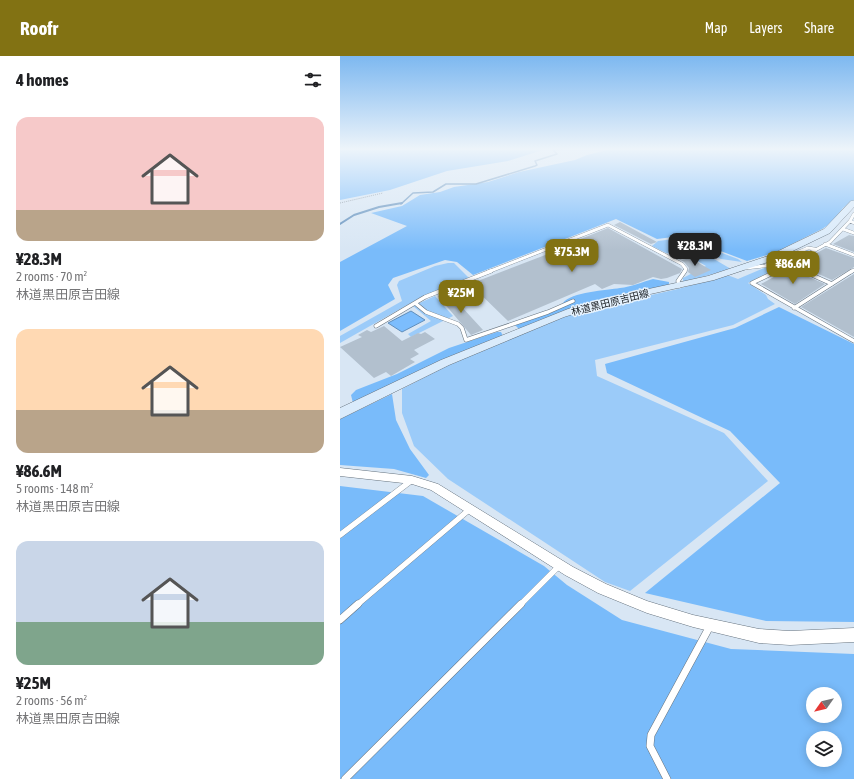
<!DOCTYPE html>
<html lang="en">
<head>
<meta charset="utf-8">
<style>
	body { margin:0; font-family:"Asap Condensed","Noto Sans JP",sans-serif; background:#f6f6f6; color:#202124; height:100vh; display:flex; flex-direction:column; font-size:15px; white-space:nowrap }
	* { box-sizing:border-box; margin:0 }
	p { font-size:13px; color:#757577 }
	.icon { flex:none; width:22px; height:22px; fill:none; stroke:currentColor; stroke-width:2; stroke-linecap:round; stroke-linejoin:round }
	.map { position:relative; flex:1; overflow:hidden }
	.details { display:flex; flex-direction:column; background:#fff; width:340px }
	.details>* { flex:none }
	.needle { width:26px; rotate:236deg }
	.tools { position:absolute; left:466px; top:631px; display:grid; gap:8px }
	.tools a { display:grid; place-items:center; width:36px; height:36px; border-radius:50%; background:#fff; box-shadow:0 2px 10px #0003; font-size:20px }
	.price { position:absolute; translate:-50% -34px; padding:0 9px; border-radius:8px; background:#827213; color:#fff; font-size:13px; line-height:26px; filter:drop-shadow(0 1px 2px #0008) }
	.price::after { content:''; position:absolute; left:50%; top:24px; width:12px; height:9px; margin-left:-6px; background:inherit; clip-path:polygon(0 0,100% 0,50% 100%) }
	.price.active { background:#222; color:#fff }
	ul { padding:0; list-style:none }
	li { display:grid; align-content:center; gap:8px; height:212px; padding:0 16px }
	li span { display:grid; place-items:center; height:124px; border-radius:12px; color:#555 }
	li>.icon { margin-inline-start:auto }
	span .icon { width:72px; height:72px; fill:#fffc; stroke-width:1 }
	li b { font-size:17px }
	h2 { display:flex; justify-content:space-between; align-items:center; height:48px; padding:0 16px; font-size:17px }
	header { display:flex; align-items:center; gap:24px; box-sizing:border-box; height:56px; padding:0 20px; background:#827213; color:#fff }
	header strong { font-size:19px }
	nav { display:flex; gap:22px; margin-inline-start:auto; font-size:14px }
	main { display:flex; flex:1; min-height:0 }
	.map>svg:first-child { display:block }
	.green { fill:#9bcbf9 }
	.forest { fill:#79bbfa; fill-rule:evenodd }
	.water { fill:#7cbdfd; stroke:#5f8ebc }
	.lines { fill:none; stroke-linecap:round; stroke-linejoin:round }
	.stream-far1 { stroke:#5f8ebc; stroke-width:1.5 }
	.stream { stroke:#5f8ebc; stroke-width:2 }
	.building { fill:#b2c0ce }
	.lane-far3-casing { stroke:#66737f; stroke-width:3.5 }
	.lane-far2-casing { stroke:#66737f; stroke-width:4.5 }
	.lane-far1-casing { stroke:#66737f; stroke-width:6 }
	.lane-casing { stroke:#66737f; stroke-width:8 }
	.street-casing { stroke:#66737f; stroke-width:1 }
	.secondary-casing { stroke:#66737f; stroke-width:1 }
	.path { stroke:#89949e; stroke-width:1; stroke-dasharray:1 1; stroke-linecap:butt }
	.lane-far3 { stroke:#fff; stroke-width:3 }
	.lane-far2 { stroke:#fff; stroke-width:3.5 }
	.lane-far1 { stroke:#fff; stroke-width:5.5 }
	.lane { stroke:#fff; stroke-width:7 }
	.street { fill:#fff; fill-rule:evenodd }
	.secondary { fill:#daebfb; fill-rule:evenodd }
	.labels { text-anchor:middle; stroke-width:3; stroke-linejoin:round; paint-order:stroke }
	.far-street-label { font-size:10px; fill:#1b2025; stroke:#e7f3fe }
</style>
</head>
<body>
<header>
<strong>Roofr</strong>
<nav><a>Map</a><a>Layers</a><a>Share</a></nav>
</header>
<main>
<section class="details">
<h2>4 homes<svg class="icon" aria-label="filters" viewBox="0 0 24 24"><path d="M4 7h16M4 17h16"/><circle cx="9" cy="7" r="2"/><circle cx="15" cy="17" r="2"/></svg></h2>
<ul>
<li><span style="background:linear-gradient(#f6c9c9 75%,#b9a48a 0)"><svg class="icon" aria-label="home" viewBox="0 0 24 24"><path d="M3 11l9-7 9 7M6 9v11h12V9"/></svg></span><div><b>¥28.3M</b><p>2 rooms · 70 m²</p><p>林道黒田原吉田線</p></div></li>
<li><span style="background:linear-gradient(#ffd9b3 65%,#b9a48a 0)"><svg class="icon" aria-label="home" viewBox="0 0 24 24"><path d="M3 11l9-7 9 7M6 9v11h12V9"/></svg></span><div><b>¥86.6M</b><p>5 rooms · 148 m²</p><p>林道黒田原吉田線</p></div></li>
<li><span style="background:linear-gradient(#c9d6e8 65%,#7fa58c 0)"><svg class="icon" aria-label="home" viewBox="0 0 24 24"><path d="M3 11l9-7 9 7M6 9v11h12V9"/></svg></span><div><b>¥25M</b><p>2 rooms · 56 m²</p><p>林道黒田原吉田線</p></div></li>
</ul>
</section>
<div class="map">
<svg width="514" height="723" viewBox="0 0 514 723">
	<rect width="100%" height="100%" fill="#d8e6f4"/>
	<path class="green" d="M342,182L398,203L402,206L381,203L364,194L362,196L391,213L343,226V222L366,210L349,200L326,197L312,190L318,185Z
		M467,194L469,195L408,227L426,239L428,243L435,248L393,269L255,304L257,320L384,377L428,425L290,535L265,526L108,423L74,390L62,357V333L112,307L224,261L258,251L338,233L385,220H390L398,223Z
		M108,207H114L129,222L76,244L0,287V280L62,245L57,229L59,225L95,210Z
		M95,240L113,260L71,281L68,278L91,265L73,250Z"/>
	<path class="forest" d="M0,93H206L168,105L107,115L50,134L0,144Z
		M271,93H514V144L503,152L493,166L482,173L434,197L407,205L341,180L317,183L276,163L133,219L117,206L105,204L53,222L48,229L55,243L0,275V206L67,170L31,157L62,150L80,139L100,136L114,131L148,126L179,116L235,104L247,99Z
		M313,223L329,226V229L252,247L180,274L175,269L225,250L223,247C231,236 267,234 280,232C291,231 302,226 313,223Z
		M439,251L514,288V566L426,565L305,537L440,427L390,375L267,317L265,308L395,272Z
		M157,276H161L163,280L13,347L11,339L16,334L57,318L109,292Z
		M52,338L56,364L70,393L89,419L86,422L54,413L0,409V363Z
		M0,430L83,440L204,510L227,529L282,564L391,593L514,598V723H0ZM473,638H495V660H473ZM473,682H495V704H473Z"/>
	<path class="water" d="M71,255L85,264L62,276L48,267Z"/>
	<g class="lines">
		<path class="stream-far1" d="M61,148L73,137L93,136L106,128H136L195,110L197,109L195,105L217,98L213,94L222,93"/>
		<path class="stream" d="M0,168L14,159L39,151L62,147"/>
	</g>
	<path class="building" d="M280,166L317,186L311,188L274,169Z
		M268,172L342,213L340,217L327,222L321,223L313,221L293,229L274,228L262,233L255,228L168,265L130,228L213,196L211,195Z
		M509,179L514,180V196L493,188Z
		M486,192L514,202V211L492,224L456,208Z
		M330,197L342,204L350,202L371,214L355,221L348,216L349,212L344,206Z
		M450,212L462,218L485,228L455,248L421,228Z
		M514,218V281L461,251Z
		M109,237L143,274L131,279L98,240Z
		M44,270L62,285L78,277L81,278L85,276L95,283L74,294L79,298L70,303L75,306L51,320L46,316L34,322L0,291L22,281L18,279L27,274L31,276Z"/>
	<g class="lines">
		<g class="lane-far3-casing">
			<path id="lane-far3" d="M510,165L514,158
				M503,173L514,177
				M485,188L514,199
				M450,209L466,216
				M406,212L425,210L468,192L475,193
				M148,216L268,169L342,208L346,213L344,216
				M435,216L490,186L510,165L514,167
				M511,216L514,214"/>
		</g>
		<g class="lane-far2-casing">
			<path id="lane-far2" d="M437,215L412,227L514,285
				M463,215L492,228
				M339,230L338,225L345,215
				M75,247L86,256L118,268L122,272L126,284L208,256L233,245
				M454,252L512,215
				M36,270L85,241L151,215"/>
		</g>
		<g class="lane-far1-casing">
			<path id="lane-far1" d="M0,479L72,424
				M17,549L130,453
				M180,549L220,509"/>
		</g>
		<g class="lane-casing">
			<path id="lane" d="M0,564L18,548
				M5,723L181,548
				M327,723L310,690L311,679L370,570"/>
		</g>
		<g class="street-casing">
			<path id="street" d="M0,412L72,420L98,428L233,511L266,528L307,545L353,559L419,573L450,575L514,572V586L450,589L419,587L353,571L307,557L258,537L225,519L91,434L72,428L0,420Z"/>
		</g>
		<g class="secondary-casing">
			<path id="secondary" d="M511,145H514V151L490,177L434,204L374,224L265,248L224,261L109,309L0,363V352L101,304L228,253L272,241L368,220L428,200L484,173Z"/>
		</g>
		<path class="path" d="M0,147L43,137"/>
		<use href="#lane-far3" class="lane-far3"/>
		<use href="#lane-far2" class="lane-far2"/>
		<use href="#lane-far1" class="lane-far1"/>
		<use href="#lane" class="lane"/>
		<use href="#street" class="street"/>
		<use href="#secondary" class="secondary"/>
	</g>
	<linearGradient id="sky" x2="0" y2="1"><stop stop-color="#7db8f0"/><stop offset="0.48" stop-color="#edf4fa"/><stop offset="1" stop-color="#edf4fa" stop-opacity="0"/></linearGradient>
	<rect width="514" height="194" fill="url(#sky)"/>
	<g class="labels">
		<g class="far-street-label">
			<text transform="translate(270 246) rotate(-14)" y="4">林道黒田原吉田線</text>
		</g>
	</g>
</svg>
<div class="tools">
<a><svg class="needle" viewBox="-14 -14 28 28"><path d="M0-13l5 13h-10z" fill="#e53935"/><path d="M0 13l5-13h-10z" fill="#757577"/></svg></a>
<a><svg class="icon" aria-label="layers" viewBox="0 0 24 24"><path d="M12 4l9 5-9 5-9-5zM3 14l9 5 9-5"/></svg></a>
</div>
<b class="price active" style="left:355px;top:211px">¥28.3M</b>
<b class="price" style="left:232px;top:217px">¥75.3M</b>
<b class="price" style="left:453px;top:229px">¥86.6M</b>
<b class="price" style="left:121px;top:258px">¥25M</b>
</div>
</main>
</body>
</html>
